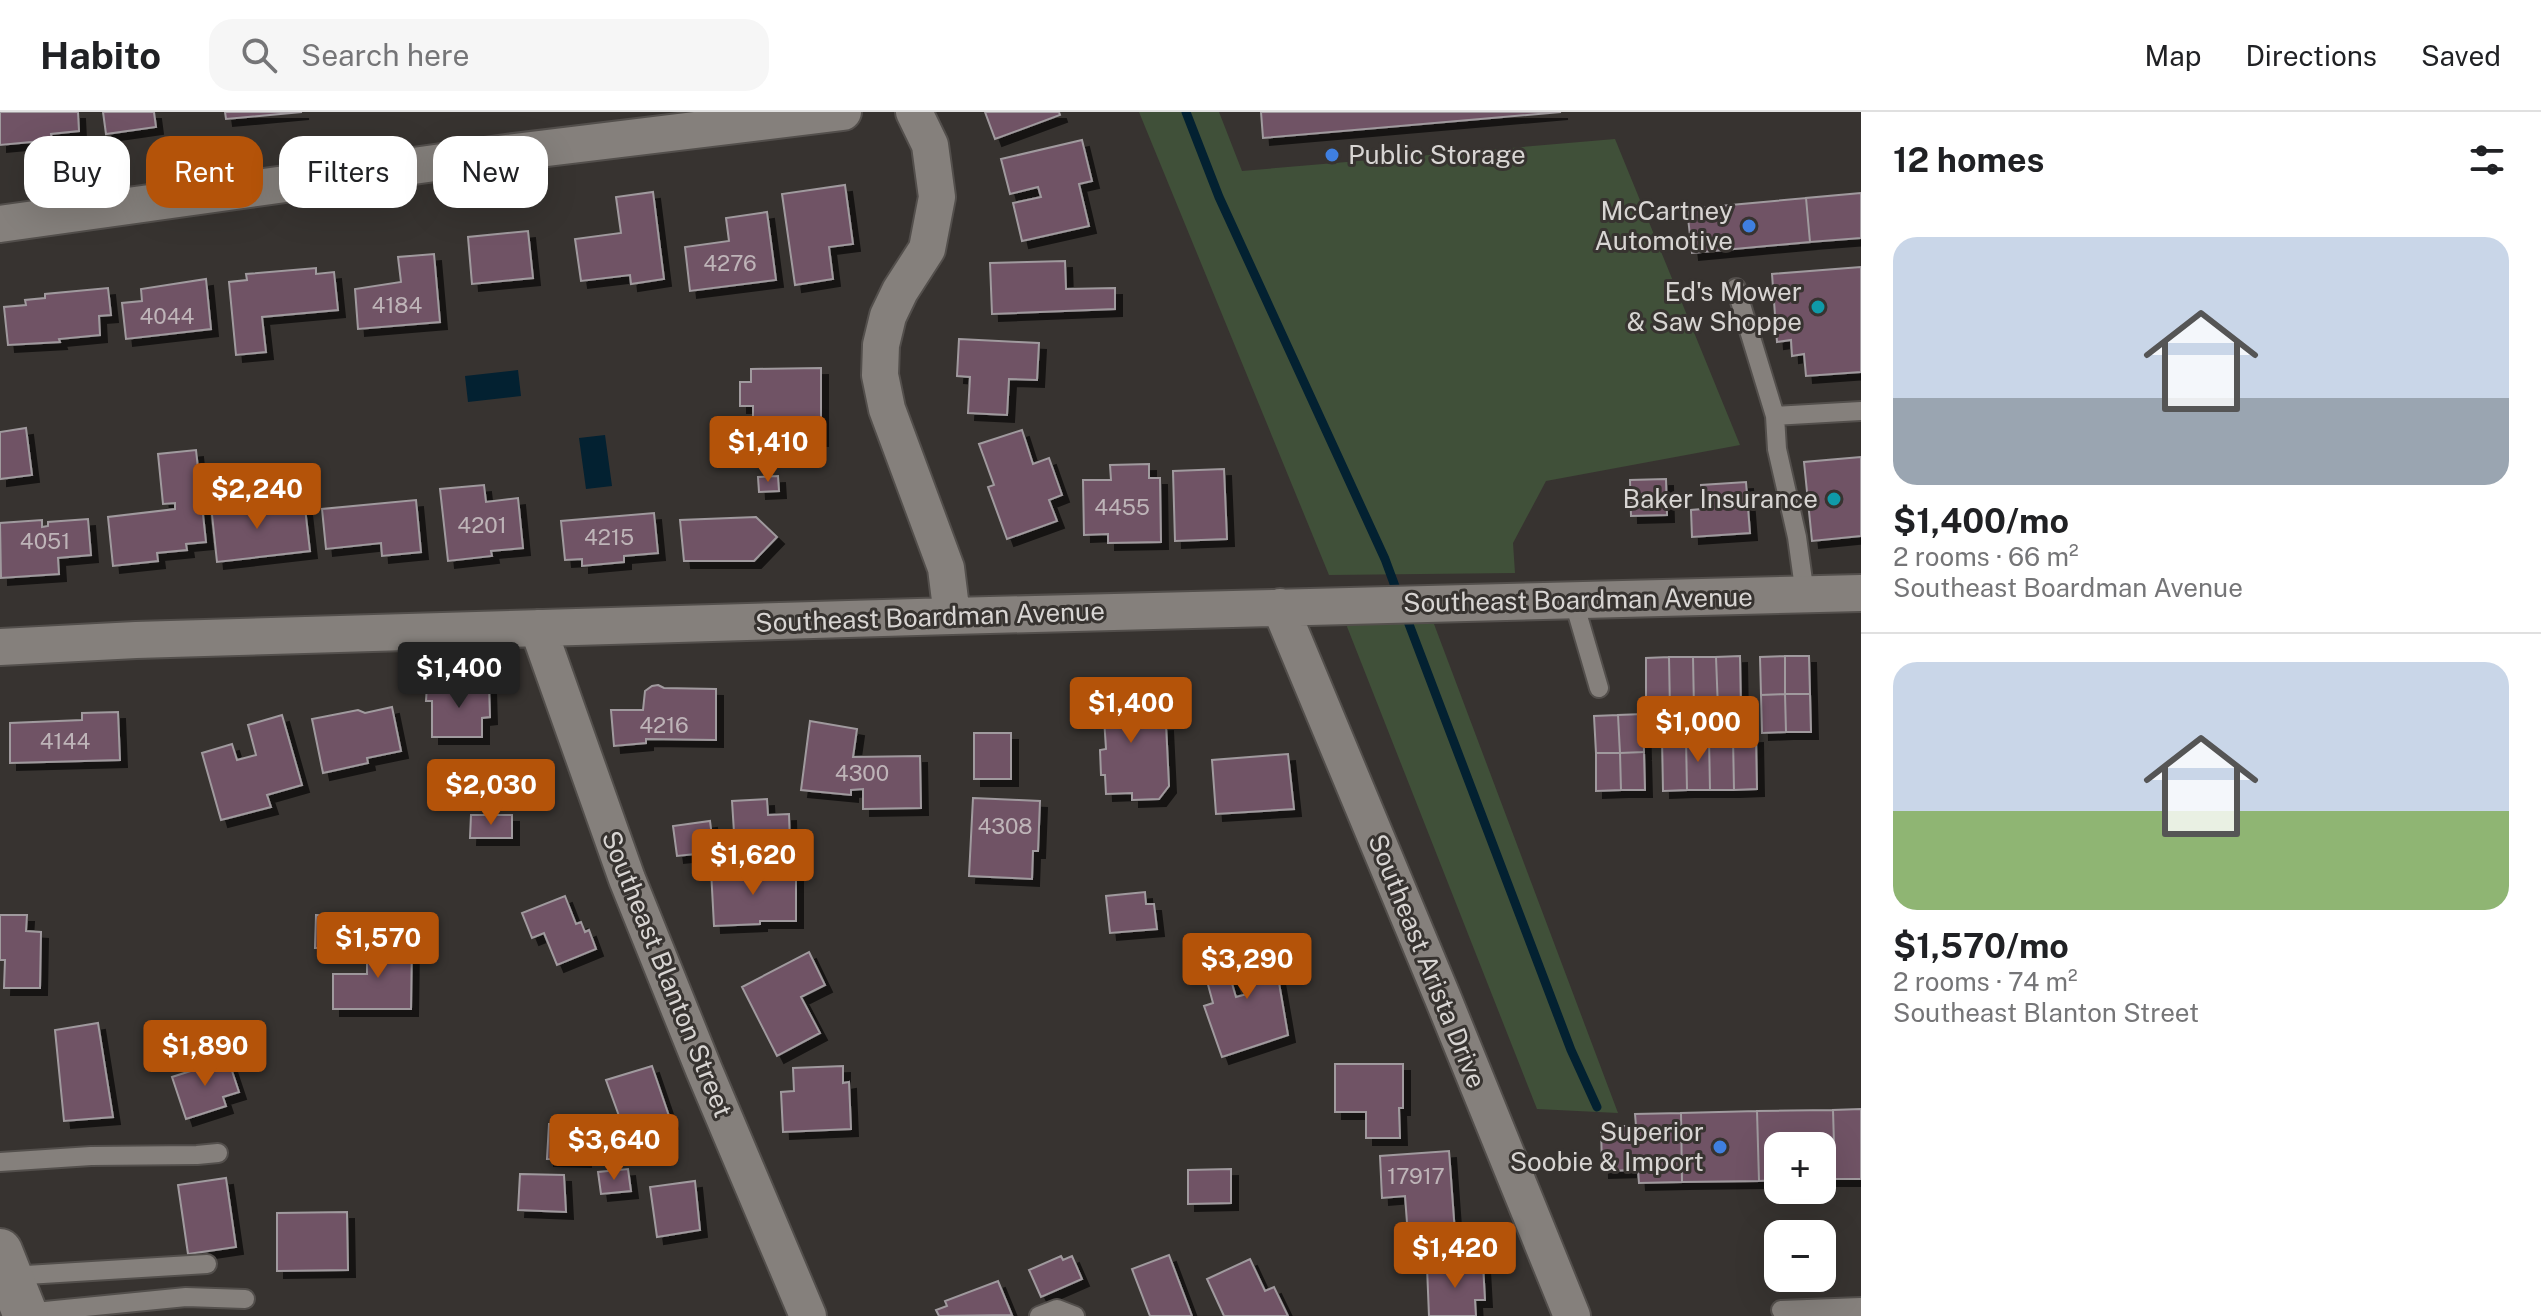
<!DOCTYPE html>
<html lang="en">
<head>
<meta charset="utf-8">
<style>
	body { margin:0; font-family:"Public Sans",sans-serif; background:#f6f6f6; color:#202124; height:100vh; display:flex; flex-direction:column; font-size:30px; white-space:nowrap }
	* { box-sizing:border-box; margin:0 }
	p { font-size:26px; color:#757577 }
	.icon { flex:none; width:44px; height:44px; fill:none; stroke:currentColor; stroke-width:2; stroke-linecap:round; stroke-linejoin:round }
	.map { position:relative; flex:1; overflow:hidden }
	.panel { display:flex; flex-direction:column; background:#fff; width:680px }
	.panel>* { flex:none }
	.hud { position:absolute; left:24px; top:24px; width:760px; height:72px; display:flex; gap:16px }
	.controls { position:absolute; left:1764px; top:1020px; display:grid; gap:16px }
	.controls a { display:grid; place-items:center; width:72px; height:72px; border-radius:16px; background:#fff; box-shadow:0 8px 32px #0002; font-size:40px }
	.price { position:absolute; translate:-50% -68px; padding:0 18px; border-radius:8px; background:#b45309; color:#fff; font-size:26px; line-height:52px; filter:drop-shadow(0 2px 4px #0008) }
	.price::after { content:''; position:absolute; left:50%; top:48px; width:24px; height:18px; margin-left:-12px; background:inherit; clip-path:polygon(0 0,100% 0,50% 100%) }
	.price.active { background:#222; color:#fff }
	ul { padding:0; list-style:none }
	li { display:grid; align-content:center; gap:16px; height:424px; padding:0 32px }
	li+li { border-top:2px solid #e0e0e0 }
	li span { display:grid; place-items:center; height:248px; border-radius:24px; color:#555 }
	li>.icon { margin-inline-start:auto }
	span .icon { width:144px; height:144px; fill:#fffc; stroke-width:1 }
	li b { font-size:34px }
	h2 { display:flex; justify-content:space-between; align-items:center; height:96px; padding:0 32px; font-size:34px }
	.pill { padding:0 28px; border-radius:24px; background:#fff; box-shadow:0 8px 32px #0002; font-size:28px; line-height:72px }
	.pill.active { background:#b45309; color:#fff }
	header { display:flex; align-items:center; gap:48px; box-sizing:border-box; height:112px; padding:0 40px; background:#fff; border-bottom:2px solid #e0e0e0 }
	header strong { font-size:38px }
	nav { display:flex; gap:44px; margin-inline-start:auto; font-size:28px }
	.search { width:560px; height:72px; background:#f6f6f6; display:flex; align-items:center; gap:20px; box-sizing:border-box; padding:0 28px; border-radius:24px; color:#757577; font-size:30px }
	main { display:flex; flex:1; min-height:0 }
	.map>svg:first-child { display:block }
	.green { fill:#405039 }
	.water { fill:#032131 }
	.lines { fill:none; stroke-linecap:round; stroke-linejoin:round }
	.stream { stroke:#032131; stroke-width:9 }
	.building { fill:#6f5365; stroke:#a09a9e; stroke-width:2; filter:url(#shadow) }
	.service-casing { stroke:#534f4c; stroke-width:22 }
	.minor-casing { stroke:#534f4c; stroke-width:40 }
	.tertiary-casing { stroke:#534f4c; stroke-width:48 }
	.service { stroke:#85807c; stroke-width:18 }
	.minor { stroke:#85807c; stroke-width:36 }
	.tertiary { stroke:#85807c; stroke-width:44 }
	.shop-dot { fill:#3f7fe0; stroke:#373330; stroke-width:3 }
	.culture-dot { fill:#0f9aa8; stroke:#373330; stroke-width:3 }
	.labels { text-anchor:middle; stroke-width:6; stroke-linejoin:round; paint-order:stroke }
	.number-label { font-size:22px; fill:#beb4b8 }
	.poi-label { font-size:26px; fill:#d8d5d3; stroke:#373330; text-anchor:end }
	.street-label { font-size:26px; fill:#d8d5d3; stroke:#373330 }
</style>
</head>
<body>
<header>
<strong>Habito</strong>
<div class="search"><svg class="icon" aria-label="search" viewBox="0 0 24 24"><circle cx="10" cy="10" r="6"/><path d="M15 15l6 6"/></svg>Search here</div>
<nav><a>Map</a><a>Directions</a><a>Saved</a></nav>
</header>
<main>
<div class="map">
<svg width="1861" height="1204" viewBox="0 0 1861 1204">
	<defs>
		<filter id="shadow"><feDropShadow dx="7" dy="7" stdDeviation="0" flood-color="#0009"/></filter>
	</defs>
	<rect width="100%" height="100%" fill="#373330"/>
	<path class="green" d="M1139,0H1219L1242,59L1615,27L1740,333L1546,369L1513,431L1515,461L1329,463Z
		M1434,512L1618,1001L1537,997L1346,512Z"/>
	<path class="water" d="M518,258L521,284L468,290L465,264Z
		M605,323L612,374L586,377L579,326Z"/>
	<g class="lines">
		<path class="stream" d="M1186,0L1219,85L1385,447L1399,485
			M1404,499L1571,938L1597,995"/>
	</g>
	<path class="building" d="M0,0H78L79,19L51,22L52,28L0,33Z
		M103,0H154L156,15L106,22Z
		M225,0H302L226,7Z
		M985,0H1059L1060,3L995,27Z
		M1261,0H1561L1263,26Z
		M1082,28L1092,69L1079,72L1089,114L1022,129L1013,91L1041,85L1038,75L1010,82L1001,47Z
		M845,73L853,132L829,135L833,167L795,173L782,82Z
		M653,80L664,167L631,172L630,163L581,169L575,127L621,121L616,85Z
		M1861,81V126L1810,130L1806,86Z
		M1806,86L1810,130L1692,141L1687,97Z
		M767,100L776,168L690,179L685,135L729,129L726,106Z
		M528,119L533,166L472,172L468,125Z
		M434,142L440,210L358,217L355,177L401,170L398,145Z
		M1065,149L1066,177L1115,176V197L992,202L990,151Z
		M1861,155V260L1806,264L1804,242L1792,244L1791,228L1777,230L1772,162Z
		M316,156V162L334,160L338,198L262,205L266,240L236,243L229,170L247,168L246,162Z
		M206,167L211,217L126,227L122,191L142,189L141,177Z
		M108,176L111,203L99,204L100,223L59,227L60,230L8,233L4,195L26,193L25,188L45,186V182Z
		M959,227L1039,231L1037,268L1009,267L1007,303L968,301L970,265L957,264Z
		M821,256V327H753V294H740V270H751V257Z
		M26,316L32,363L0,367V320Z
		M1022,318L1033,352L1049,346L1062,383L1049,388L1057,409L1007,427L988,375L994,373L979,332Z
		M196,338L206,430L186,432L187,438L157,441L158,449L113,454L108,405L175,397V391L163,392L158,342Z
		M1861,345V424L1812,429L1804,350Z
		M1149,352V366H1160L1161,430L1108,431V422L1084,423L1083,368H1111L1110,353Z
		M1224,357L1227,427L1175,429L1173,359Z
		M778,364L779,379L759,380L758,365Z
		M1666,367L1667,403L1631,404L1630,368Z
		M1746,370L1750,421L1692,425L1691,398L1702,397L1701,373Z
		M484,373L486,390L518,386L523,436L491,439L492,444L448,449L440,377Z
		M233,381L236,400L285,394L286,398L305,396L310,439L217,450L210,384Z
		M416,388L421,440L382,444L381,431L326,437L322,397Z
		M654,401L658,441L624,444V450L582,454V447L565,448L561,409Z
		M756,405L777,425L754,449H684L680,408Z
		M88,407L91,443L58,446L59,462L1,466L0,411L42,408V415L48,414V410Z
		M1740,544L1741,597H1718L1716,545Z
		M1785,544H1809L1810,582H1785Z
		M1785,544V582L1761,583L1760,545Z
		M1669,545L1670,598L1646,599V546Z
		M1669,545H1693L1694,598H1670Z
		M1693,545H1716L1718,597L1694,598Z
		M427,573H489L490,605L482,606V625H432V589H426Z
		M658,573L664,576L716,577V628L646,627V631L614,634L611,598H643L645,579L652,574Z
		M1143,573L1145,613L1166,612L1169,674L1159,687L1132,688V681L1106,682L1105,663H1101L1100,638L1106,637L1104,606L1095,607L1094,575Z
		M1785,582L1786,620L1762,621L1761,583Z
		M1785,582H1810L1811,620H1786Z
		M392,595L401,639L367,646L368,651L323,661L312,607L358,598L365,601Z
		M118,600L120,648L10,651V611L82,608V601Z
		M1643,602L1644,640L1620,641L1618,603Z
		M282,603L302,673L267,683L271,695L221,708L202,641L232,632L237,648L256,643L248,613Z
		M1618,603L1620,641H1596L1594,604Z
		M810,609L857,617L853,645L920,644L921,696L863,697V677L851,678V683L801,678Z
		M974,621H1011V667H974Z
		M1756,624L1757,677L1734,678L1733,625Z
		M1709,625H1733L1734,678H1710Z
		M1709,625L1710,678H1687L1686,626Z
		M1662,626H1686L1687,678L1663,679Z
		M1644,640L1645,678H1621L1620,641Z
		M1596,641H1620L1621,678L1596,679Z
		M1288,642L1294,697L1216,702L1212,648Z
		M973,686L1040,689L1038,739H1033L1032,767L969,764Z
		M767,687L768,703L789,702L790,733L735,736L732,689Z
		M471,703H512V726H470Z
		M710,709L714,740L677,744L673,714Z
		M711,758L796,759V809H760V812L714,814Z
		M1145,780L1146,792H1154L1157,817L1110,821L1106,784Z
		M565,784L576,812L581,810L585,820L589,818L596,837L557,853L544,821L532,826L522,801Z
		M0,803H27L26,819L41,820L40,876H4L5,848H0Z
		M316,803L364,805L361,836H315Z
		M367,829H412L411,897H333V862H367Z
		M1288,836L1294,861L1278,865L1288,923L1222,945L1204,894L1213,891L1201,847L1223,841L1236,885L1247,882L1239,848Z
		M809,840L825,873L801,885L820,921L777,944L742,875Z
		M98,911L113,1005L64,1009L55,918Z
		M228,947L239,980L223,985L226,994L186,1007L172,965Z
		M1335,952H1403V996H1399L1400,1026H1366V1000H1335Z
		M652,954L671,1010L627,1026L606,968Z
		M843,954V971L849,970L851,1017L783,1020L781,980L794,979L793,956Z
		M1861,997V1067H1835L1833,998Z
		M1833,998L1835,1067H1822V1034H1778V1068L1759,1069L1757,999Z
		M1757,999L1759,1069L1682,1070L1681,1001Z
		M1681,1001L1682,1070L1639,1071L1638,1058L1602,1059L1601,1014H1636L1635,1002Z
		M549,1012L585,1013L584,1048L547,1047Z
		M1449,1039L1455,1121L1408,1124L1405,1084L1382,1086L1380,1044Z
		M628,1057L631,1079L601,1082L598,1060Z
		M1231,1057V1091L1188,1092V1058Z
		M520,1062L564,1063L566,1100L518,1098Z
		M226,1066L236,1135L188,1142L178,1073Z
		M695,1069L700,1118L657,1125L650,1075Z
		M347,1100L348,1158L277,1159V1101Z
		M1169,1143L1192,1204H1150L1132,1157Z
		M1061,1144L1063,1148L1072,1144L1082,1167L1041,1185L1029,1158Z
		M1250,1147L1265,1179L1274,1175L1288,1204H1224L1207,1167Z
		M1483,1152L1485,1188H1475L1476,1204H1429L1427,1155Z
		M998,1169L1012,1203L939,1204L936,1198L947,1194L945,1189Z"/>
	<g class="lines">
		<g class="service-casing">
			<path id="service" d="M1736,176L1775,304L1777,337L1797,425L1805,483
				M1775,304L1861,299
				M1577,489L1578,504L1599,576
				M0,1050L91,1044L197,1043L218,1041
				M10,1164L207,1152
				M1781,1198L1861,1195
				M25,1201L186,1185L245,1187
				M1039,1204L1057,1197L1075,1204"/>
		</g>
		<g class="minor-casing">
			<path id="minor" d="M914,0L930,33L937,85L927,137L900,179L888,204L881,233L880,263L887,297L946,456L952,504
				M0,112L506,41L843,0
				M1280,495L1442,884L1572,1204
				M538,516L627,767L704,958L808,1204
				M0,535L136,528L952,504L1861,481"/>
		</g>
		<g class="tertiary-casing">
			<path id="tertiary" d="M0,1139L26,1204"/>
		</g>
		<use href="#service" class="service"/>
		<use href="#minor" class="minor"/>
		<use href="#tertiary" class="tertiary"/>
	</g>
	<g class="shop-dot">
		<circle cx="1332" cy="43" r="8"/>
		<circle cx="1749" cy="114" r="8"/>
		<circle cx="1720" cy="1035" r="8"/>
	</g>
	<g class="culture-dot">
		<circle cx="1818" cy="195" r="8"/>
		<circle cx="1834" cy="387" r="8"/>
	</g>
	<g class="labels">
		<g class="number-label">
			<text x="730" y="159">4276</text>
			<text x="397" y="201">4184</text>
			<text x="167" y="212">4044</text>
			<text x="1122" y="403">4455</text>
			<text x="482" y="421">4201</text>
			<text x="609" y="433">4215</text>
			<text x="45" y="437">4051</text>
			<text x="664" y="621">4216</text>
			<text x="65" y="637">4144</text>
			<text x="862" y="669">4300</text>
			<text x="1005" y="722">4308</text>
			<text x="1416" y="1072">17917</text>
		</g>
		<g class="poi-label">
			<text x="1348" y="52" text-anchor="start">Public Storage</text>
			<text x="1733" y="108">McCartney<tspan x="1733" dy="30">Automotive</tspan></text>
			<text x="1802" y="189">Ed's Mower<tspan x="1802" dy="30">&amp; Saw Shoppe</tspan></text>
			<text x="1818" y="396">Baker Insurance</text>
			<text x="1704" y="1029">Superior<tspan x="1704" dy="30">Soobie &amp; Import</tspan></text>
		</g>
		<g class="street-label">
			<text transform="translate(1578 488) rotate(-1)" y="9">Southeast Boardman Avenue</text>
			<text transform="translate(930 505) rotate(-2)" y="9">Southeast Boardman Avenue</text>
			<text transform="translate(1427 849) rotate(68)" y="9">Southeast Arista Drive</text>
			<text transform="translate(667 862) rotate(68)" y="9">Southeast Blanton Street</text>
		</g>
	</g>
</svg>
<div class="controls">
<a>+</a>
<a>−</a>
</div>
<b class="price" style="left:768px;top:372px">$1,410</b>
<b class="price" style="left:257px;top:419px">$2,240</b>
<b class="price active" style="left:459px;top:598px">$1,400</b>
<b class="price" style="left:1131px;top:633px">$1,400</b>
<b class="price" style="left:1698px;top:652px">$1,000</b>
<b class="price" style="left:491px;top:715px">$2,030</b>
<b class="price" style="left:753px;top:785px">$1,620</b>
<b class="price" style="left:378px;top:868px">$1,570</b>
<b class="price" style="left:1247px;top:889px">$3,290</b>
<b class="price" style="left:205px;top:976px">$1,890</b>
<b class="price" style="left:614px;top:1070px">$3,640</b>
<b class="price" style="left:1455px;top:1178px">$1,420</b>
<div class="hud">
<a class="pill">Buy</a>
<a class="pill active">Rent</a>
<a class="pill">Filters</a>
<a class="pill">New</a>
</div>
</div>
<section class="panel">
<h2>12 homes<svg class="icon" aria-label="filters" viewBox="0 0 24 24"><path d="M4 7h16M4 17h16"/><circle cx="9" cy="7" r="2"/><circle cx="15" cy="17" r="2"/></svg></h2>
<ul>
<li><span style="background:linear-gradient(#c9d6e8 65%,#9aa5b1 0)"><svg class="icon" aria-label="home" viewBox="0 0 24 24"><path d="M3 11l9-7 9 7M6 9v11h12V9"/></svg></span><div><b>$1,400/mo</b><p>2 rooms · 66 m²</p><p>Southeast Boardman Avenue</p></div></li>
<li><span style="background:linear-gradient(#c9d6e8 60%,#8fb573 0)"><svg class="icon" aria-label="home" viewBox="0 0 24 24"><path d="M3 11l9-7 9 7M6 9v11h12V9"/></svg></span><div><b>$1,570/mo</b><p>2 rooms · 74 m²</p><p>Southeast Blanton Street</p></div></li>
</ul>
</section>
</main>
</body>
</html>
